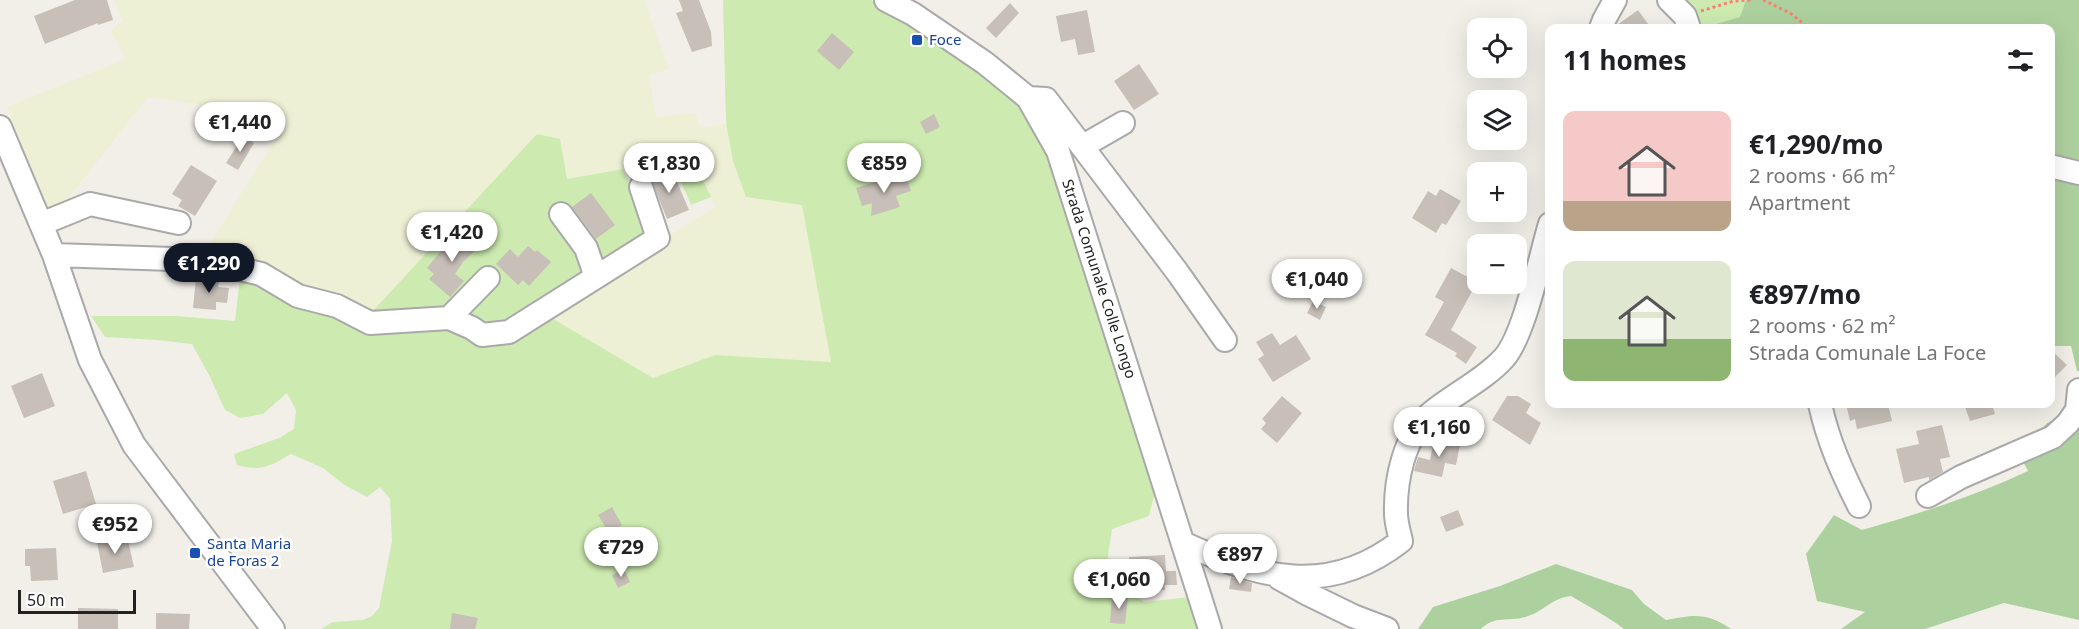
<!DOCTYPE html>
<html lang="en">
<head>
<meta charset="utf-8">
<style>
	body { margin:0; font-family:"Noto Sans",sans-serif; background:#f2f2f2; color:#202124; height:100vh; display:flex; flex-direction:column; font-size:22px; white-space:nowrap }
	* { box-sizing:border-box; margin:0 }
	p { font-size:20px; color:#757577 }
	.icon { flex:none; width:33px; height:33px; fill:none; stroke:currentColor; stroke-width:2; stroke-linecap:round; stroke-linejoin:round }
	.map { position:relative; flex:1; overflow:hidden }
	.side { position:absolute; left:1545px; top:24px; width:510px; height:384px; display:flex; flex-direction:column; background:#fff; border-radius:12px; box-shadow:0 6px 24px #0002 }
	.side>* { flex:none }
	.buttons { position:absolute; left:1467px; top:18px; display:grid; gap:12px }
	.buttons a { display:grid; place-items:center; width:60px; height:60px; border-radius:12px; background:#fff; box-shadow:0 6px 24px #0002; font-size:30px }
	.scale { position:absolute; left:18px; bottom:15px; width:118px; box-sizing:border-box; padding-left:6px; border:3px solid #222; border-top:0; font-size:16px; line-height:21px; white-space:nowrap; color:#222; -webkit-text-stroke:4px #fff; paint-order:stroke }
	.price { position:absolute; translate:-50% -51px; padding:0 14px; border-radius:21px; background:#fff; color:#222; font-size:20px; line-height:39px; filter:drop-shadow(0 2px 3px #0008) }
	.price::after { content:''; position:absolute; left:50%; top:36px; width:18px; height:14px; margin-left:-9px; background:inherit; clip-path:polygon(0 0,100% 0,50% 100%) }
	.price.selected { background:#111827; color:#fff }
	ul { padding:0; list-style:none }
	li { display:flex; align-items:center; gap:18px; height:150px; padding:0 18px }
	li span { display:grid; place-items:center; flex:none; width:168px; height:120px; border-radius:12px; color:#555 }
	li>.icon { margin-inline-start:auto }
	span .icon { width:72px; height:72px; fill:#fffc; stroke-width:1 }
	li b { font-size:26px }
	h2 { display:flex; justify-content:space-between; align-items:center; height:72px; padding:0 18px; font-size:26px }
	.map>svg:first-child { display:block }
	.farmland { fill:#eef0d5 }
	.grass { fill:#cdebb0 }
	.forest { fill:#add19e }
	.building { fill:#c7bfb8 }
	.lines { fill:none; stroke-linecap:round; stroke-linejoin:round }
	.minor-casing { stroke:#a9a9a9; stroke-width:26 }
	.path { stroke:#fa8072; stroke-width:3; stroke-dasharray:3 3; stroke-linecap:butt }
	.minor { stroke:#fff; stroke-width:22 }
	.transit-dot { fill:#1a4fb4; stroke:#fff; stroke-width:2 }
	.labels { text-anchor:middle; stroke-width:5; stroke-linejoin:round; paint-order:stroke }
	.transit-label { font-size:15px; fill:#164399; stroke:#fff; text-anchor:start }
	.street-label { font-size:15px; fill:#222; stroke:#fff }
</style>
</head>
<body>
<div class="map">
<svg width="2079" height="629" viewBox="0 0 2079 629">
	<rect width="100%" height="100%" fill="#f2efe9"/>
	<path class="farmland" d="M114,0H644L669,69L649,76L656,117L695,113L701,128L726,123L733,161L802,205L832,362L716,355L653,378L545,314L715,207L692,156L567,179L560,139L369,315L205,252L288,118L148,97L64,204L48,211L7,107L125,59L110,31L123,21Z"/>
	<path class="grass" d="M723,0H871L949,48L1017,100L1051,152L1156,488L1149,516L1112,529L1108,556L1111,581L1145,602L1190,597L1202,629H321L333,622L363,620L372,616L379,608L392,541L390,499L380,487L367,497L343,484L323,468L291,454C271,466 260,472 237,465L234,454L279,438L294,429L296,410L287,393L263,414L240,418L225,410L210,377L192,344L157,340L105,337L91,316H177L235,321L240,277L299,303L442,324L471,335L545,314L653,378L715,355L831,362L802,205L746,197L733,161L726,123Z
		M1680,0H1746L1740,17L1702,28H1696Z
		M537,134L560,139L567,179L623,169L650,232L586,271L498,330L369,315Z
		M681,158L685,167L695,164L711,197L691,205L671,159Z"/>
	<path class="forest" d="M1746,0H2079V371H2077L2071,346H2055L2051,341L2050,28H1702L1740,17Z
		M2065,415L2079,424V620L2004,603L1925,629H1841L1865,612L1817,601L1806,554L1834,515L1862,530C1918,514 1975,496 2028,471L2019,454L2047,423Z
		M1556,564L1632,590L1644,604L1666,620C1694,615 1706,612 1731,629H1624C1607,616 1589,607 1571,596C1551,598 1544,612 1525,617C1508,622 1495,615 1481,629H1418L1433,607L1500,586Z"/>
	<path class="building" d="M75,0H107L113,20L98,25V23L45,44L34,16Z
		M679,0H699L711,32L712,46L692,52L676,13L683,11Z
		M1010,3L1019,13L996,38L986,28Z
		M1087,10L1095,52L1078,55L1075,39L1061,42L1056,16Z
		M1638,10L1651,28H1615L1617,25Z
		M832,33L854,52L839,70L817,51Z
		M1139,64L1159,94L1134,110L1114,81Z
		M934,114L940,127L926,134L920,122Z
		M243,136L254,143L238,170L226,163Z
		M191,165L217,181L195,216L178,206L182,200L172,194Z
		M671,168L689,210L667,219L650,177Z
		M905,173L911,191L896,196L900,207L871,216L872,203L862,206L856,188Z
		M1440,189L1461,201L1446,225L1442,223L1436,233L1412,218L1428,191L1436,196Z
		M591,193L615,225L596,239L572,207Z
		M464,231L480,246L463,262L455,274L464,281L450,297L429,279L434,274L427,268L448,242L451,244Z
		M528,246L535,252L537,250L551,262L529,286L523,280L518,285L496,264L510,249L518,257Z
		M1451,268L1477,282L1451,330L1477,347L1466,364L1455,356L1457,353L1425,335L1444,302L1435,297Z
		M196,278L219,281L218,287L229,288L227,303L216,302V310L193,308Z
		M1313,301L1326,307L1320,320L1307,313Z
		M1272,333L1280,345L1296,335L1311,359L1273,382L1258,359L1264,355L1256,342Z
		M2050,349L2067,365L2050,382Z
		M42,373L55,406L24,418L11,386Z
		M1282,396L1302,413L1277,443L1261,429L1266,423L1262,419Z
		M1507,396H1518L1531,404L1526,413L1541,423L1530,445L1492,420Z
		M1846,404H1888L1892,421L1857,429L1855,419L1850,421Z
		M1964,404H1992L1995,414L1970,421Z
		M1942,425L1950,457L1940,459L1943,472L1929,480V477L1904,483L1896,449L1919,444L1916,431Z
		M1434,439L1460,445L1456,465L1445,463L1442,477L1414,471L1418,457L1430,460Z
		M86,471L96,504L63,514L53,481Z
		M612,507L622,525L609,533L598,515Z
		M1458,510L1464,525L1446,532L1440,517Z
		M127,536L134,567L103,573L97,542Z
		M56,548L58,580L31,581L30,566H25V549Z
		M1165,555L1166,571H1176L1177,585H1165V590L1131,592L1129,557Z
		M624,569L630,582L618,588L612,575Z
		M1231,577L1252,583L1251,592L1229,589Z
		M1112,596L1128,597L1125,624L1110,623Z
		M78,608L118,609V629H78Z
		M156,613L190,614L189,629H156Z
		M452,613L478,618L475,629H450Z"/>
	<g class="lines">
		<g class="minor-casing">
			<path id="minor" d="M886,0L913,14L985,63L1028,98L1058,151L1210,629
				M1669,0L1685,16L1689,28
				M1601,28L1604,20L1615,0
				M1028,98L1046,99L1178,273L1225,340
				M0,127L54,255L90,360L134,445L273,629
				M1083,146L1123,123
				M2050,166L2079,173
				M561,214L586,248L596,277
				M41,224L90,204L179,223
				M54,255L202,260L261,274L298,296L337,306L370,323L449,318L472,328L482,335L509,332L658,238L641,187
				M449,318L488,278
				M1820,404C1828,441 1842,472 1859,506
				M1928,496L1961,477L2053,437L2068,423L2077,410L2079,390
				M1183,543C1260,578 1328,598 1401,541C1399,532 1396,522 1396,514C1395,481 1404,435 1431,413C1454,394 1484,380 1504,358C1525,334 1540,257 1550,224
				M1279,578L1308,594L1353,616L1387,629"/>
		</g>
		<path class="path" d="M1763,0L1790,13L1809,28
			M1701,11L1734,1L1751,0"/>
		<use href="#minor" class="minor"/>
	</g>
	<g class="transit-dot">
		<rect x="911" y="34" width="12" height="12" rx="3"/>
		<rect x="189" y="547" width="12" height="12" rx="3"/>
	</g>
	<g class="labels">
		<g class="transit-label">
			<text x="929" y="45">Foce</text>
			<text x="207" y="549">Santa Maria<tspan x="207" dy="17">de Foras 2</tspan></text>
		</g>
		<g class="street-label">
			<text transform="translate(1099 279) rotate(72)" y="5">Strada Comunale Colle Longo</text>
		</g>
	</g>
</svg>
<div class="buttons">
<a><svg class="icon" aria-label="locate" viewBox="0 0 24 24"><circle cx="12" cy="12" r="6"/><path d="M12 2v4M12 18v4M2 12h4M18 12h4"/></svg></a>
<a><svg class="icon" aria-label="layers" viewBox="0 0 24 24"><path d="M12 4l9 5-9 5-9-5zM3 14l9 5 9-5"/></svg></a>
<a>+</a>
<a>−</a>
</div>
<div class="scale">50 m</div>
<b class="price" style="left:240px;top:153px">€1,440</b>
<b class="price" style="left:669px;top:194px">€1,830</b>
<b class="price" style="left:884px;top:194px">€859</b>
<b class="price" style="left:452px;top:263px">€1,420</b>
<b class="price selected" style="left:209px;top:294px">€1,290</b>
<b class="price" style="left:1317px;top:310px">€1,040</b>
<b class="price" style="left:1439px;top:458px">€1,160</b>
<b class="price" style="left:115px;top:555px">€952</b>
<b class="price" style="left:621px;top:578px">€729</b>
<b class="price" style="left:1240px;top:585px">€897</b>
<b class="price" style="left:1119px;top:610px">€1,060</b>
<section class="side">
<h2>11 homes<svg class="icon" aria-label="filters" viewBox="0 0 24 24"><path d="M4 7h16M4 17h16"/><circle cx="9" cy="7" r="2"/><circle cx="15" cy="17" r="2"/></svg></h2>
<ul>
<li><span style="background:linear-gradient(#f6c9c9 75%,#b9a48a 0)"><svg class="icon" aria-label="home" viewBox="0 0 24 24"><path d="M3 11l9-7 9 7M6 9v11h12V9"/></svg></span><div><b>€1,290/mo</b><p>2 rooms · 66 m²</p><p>Apartment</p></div></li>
<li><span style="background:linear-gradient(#dfe7d0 65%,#8fb573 0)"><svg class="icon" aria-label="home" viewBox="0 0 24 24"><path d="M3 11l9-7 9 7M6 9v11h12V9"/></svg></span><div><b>€897/mo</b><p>2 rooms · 62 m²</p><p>Strada Comunale La Foce</p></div></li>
</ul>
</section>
</div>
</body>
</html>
